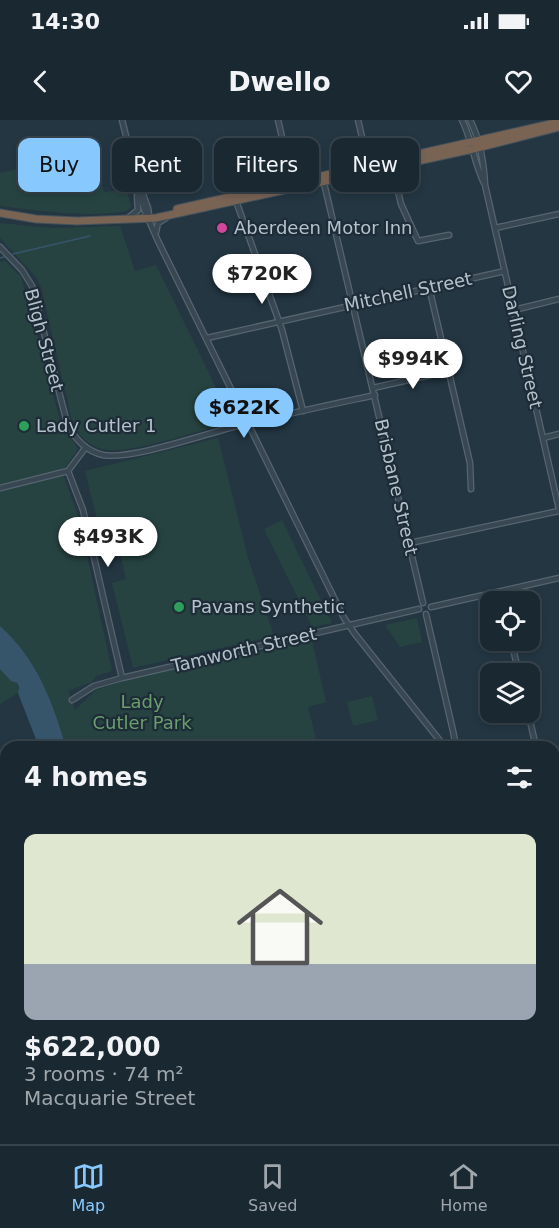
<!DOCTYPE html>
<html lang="en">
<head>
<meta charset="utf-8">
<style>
	body { margin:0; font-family:"DejaVu Sans",sans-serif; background:#27343e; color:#f1f3f6; height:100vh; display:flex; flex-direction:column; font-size:22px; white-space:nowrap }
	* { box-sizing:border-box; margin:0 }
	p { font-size:20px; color:#9fa6ac }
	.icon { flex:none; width:33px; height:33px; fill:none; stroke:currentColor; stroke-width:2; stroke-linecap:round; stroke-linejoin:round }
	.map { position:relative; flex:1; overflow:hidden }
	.details { position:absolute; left:0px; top:621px; width:560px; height:404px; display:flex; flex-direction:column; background:#1a2832; border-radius:18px 18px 0 0; box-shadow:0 3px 9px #0003,0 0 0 2px #38444d }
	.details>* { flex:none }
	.banner { position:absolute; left:18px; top:18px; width:524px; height:54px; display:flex; gap:12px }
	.controls { position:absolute; left:480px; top:471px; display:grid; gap:12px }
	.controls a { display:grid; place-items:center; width:60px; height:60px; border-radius:12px; background:#1a2832; box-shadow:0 3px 9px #0003,0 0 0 2px #38444d; font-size:30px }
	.price { position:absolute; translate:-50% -51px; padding:0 14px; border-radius:21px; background:#fff; color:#222; font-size:20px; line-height:39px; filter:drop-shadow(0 2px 3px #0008) }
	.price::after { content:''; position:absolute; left:50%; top:36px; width:18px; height:14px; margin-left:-9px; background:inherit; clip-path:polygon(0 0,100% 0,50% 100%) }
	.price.on { background:#87c9ff; color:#111 }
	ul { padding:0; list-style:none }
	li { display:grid; align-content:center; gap:12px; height:318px; padding:0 24px }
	li span { display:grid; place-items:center; height:186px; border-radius:12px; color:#555 }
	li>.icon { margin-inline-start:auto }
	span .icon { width:108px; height:108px; fill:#fffc; stroke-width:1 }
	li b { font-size:26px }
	h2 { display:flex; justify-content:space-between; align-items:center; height:72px; padding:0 24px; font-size:26px }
	.tag { padding:0 21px; border-radius:12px; background:#1a2832; box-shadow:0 3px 9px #0003,0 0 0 2px #38444d; font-size:21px; line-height:54px }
	.tag.on { background:#87c9ff; color:#111 }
	.status { display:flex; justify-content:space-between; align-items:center; height:42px; padding:0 30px; background:#1a2832; direction:ltr }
	.status svg { height:16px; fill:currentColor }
	header { display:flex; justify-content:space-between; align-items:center; height:78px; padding:0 24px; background:#1a2832; font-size:27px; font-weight:600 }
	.menu { display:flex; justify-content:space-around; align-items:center; height:84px; border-top:2px solid #38444d; background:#1a2832; font-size:16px; color:#9fa6ac }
	.menu a { display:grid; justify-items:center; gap:3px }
	.menu .on { color:#87c9ff }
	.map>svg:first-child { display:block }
	.green { fill:#264342 }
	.water { fill:#36556b }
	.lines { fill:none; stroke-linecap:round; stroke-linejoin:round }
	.stream { stroke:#36556b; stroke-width:1.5 }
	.minor-casing { stroke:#56656f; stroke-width:7 }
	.highway-casing { stroke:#43525c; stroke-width:9 }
	.minor { stroke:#384752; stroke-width:4.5 }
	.highway { stroke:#796454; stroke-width:7 }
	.hotel-dot { fill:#d1479c; stroke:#1d2c37; stroke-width:2 }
	.leisure-dot { fill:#2e9e5b; stroke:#1d2c37; stroke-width:2 }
	.labels { text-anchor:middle; stroke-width:4.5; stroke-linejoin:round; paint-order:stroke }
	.poi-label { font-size:18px; fill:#b5c2cc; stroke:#1d2c37; text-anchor:start }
	.street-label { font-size:18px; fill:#b5c2cc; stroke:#1d2c37 }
	.park-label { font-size:18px; fill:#6a9f6d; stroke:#1d2c37 }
</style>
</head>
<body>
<div class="status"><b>14:30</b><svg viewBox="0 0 49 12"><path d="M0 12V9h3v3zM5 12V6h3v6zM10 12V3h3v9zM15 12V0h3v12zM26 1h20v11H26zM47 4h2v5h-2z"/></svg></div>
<header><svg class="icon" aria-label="back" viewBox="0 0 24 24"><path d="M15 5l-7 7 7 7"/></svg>Dwello<svg class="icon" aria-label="heart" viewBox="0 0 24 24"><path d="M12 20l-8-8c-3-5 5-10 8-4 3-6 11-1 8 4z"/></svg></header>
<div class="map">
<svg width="559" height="1024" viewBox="0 0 559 1024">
	<rect width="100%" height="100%" fill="#233642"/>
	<path class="green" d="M94,32L104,72L127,69L131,86L127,91C90,98 38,91 0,86V53Z
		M0,103L53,108L120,106L135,151L156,145L230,296L225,304C197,311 126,336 102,329C87,325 78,314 72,301L41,167L36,157L0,118Z
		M5,141L21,157L60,300L78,329L65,348L61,349L79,398L112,551L96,556L92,562L68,571L75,590L96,570L121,562L165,551L312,521L326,582L308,587L318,627H66C51,579 38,540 0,506V142Z
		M218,318L248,438L274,516L133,548L112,463L126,459L120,433L106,436L85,351Z
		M282,400L332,503L312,507L264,409Z
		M417,498L422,522L400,527L385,505Z
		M0,549C8,556 21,561 18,573L0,584Z
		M372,576L378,600L353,606L347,582Z
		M6,965V1018H554V965L559,972V1024H0V975Z"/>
	<path class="water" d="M0,506C37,539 52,580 66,627H39L18,573L19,567L17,563L11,561L0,549Z
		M6,917V965L0,975V923Z"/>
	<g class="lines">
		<path class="stream" d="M13,134L90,116
			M0,138L4,137"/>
		<g class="minor-casing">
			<path id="minor" d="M122,0L135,52L136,65
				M278,0L293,65
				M358,0L369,47
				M462,0C472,20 474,43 484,63
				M470,0C480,20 484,43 485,65L559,389
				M392,46L401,84L418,121L449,115
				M136,55L148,88L149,95
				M323,59L423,483
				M135,63L144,89L158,121L344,498L355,514L445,627
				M235,78L282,210L303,291
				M128,98L138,90L137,76
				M495,108L559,94
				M156,112L158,103L166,98
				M0,127L22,150L32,166L67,303C74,318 86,331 103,335C132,340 205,314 237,306C282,295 329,285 375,275
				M429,167L470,343L471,369
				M514,190L559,179
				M207,218L505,151
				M373,268L448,251
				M543,318L559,314
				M68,351L83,390L122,558
				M0,368L68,351L86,327
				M410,423L559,391
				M499,472L502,482
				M431,487L559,458
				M426,494L453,611L455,621L451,627
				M511,520L519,554
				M72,580L94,566L122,558L419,489
				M528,592L536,627
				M554,701L559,724
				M554,746L559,744
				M554,759L559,766"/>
		</g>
		<g class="highway-casing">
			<path id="highway" d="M177,89L559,2
				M0,93L36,99L77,101L156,98L473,29L559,7"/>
		</g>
		<use href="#minor" class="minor"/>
		<use href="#highway" class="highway"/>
	</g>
	<circle class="hotel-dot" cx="222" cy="108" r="6"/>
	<g class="leisure-dot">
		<circle cx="24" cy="306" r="6"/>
		<circle cx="179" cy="487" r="6"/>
	</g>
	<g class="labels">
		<g class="poi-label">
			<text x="234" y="114">Aberdeen Motor Inn</text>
			<text x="36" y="312">Lady Cutler 1</text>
			<text x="191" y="493">Pavans Synthetic</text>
		</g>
		<g class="street-label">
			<text transform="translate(408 172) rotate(-12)" y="6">Mitchell Street</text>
			<text transform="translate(44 220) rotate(75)" y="6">Bligh Street</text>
			<text transform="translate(522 227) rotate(77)" y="6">Darling Street</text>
			<text transform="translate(396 367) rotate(77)" y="6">Brisbane Street</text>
			<text transform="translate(244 530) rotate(-13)" y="6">Tamworth Street</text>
		</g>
		<g class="park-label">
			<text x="142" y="588">Lady<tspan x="142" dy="21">Cutler Park</tspan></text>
		</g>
	</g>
</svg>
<div class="controls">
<a><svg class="icon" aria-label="locate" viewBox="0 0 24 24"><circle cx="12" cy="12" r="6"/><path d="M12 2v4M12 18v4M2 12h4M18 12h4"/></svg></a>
<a><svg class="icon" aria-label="layers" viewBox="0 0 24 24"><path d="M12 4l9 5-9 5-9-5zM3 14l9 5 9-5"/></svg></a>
</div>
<b class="price" style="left:262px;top:185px">$720K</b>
<b class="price" style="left:413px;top:270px">$994K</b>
<b class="price on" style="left:244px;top:319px">$622K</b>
<b class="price" style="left:108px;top:448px">$493K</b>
<div class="banner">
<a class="tag on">Buy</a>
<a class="tag">Rent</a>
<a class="tag">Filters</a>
<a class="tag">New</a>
</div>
<section class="details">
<h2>4 homes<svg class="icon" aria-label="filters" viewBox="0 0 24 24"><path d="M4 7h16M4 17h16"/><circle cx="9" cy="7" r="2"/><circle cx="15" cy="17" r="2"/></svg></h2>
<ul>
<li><span style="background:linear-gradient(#dfe7d0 70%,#9aa5b1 0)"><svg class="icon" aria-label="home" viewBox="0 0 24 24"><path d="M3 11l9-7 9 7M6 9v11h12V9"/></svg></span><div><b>$622,000</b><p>3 rooms · 74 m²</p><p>Macquarie Street</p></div></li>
</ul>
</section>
</div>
<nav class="menu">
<a class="on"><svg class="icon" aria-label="map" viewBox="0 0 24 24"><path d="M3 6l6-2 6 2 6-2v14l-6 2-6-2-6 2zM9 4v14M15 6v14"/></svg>Map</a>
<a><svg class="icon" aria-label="saved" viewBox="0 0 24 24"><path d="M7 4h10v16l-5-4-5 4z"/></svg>Saved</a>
<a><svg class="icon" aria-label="home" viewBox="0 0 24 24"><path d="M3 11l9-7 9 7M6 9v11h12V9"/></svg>Home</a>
</nav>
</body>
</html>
